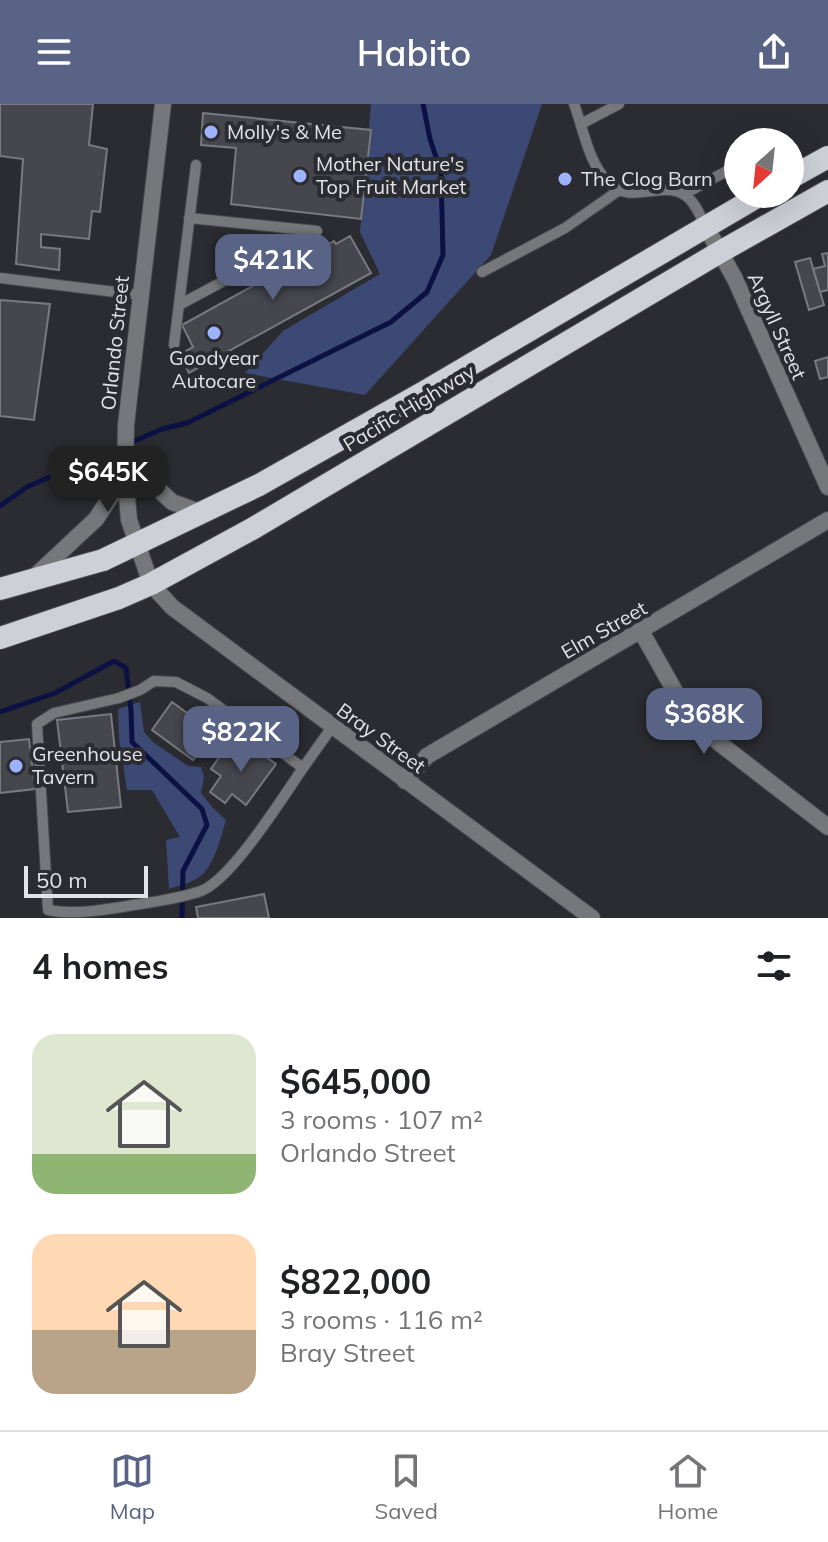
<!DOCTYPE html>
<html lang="en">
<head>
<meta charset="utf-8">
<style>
	body { margin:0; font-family:Mulish,sans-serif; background:#f2f2f2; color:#202124; height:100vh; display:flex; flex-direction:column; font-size:30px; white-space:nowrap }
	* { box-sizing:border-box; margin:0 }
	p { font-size:26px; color:#757577 }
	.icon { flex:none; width:44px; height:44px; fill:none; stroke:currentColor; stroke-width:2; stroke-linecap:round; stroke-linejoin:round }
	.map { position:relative; height:814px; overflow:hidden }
	.drawer { display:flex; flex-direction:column; background:#fff; flex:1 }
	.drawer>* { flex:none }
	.needle { width:52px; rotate:207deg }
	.fabs { position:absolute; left:724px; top:24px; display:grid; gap:16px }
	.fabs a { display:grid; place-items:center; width:80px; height:80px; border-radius:50%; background:#fff; box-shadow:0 8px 32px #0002; font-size:40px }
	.scale { position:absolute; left:24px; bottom:20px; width:124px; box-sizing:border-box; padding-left:8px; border:4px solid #e1e3e6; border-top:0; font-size:22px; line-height:28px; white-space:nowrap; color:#e1e3e6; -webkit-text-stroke:6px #2a2c31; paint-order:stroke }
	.price { position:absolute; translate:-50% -68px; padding:0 18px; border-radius:16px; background:#596386; color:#fff; font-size:26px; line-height:52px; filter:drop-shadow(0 2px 4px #0008) }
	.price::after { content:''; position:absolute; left:50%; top:48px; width:24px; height:18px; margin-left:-12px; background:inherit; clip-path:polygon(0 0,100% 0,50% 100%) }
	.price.current { background:#222; color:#fff }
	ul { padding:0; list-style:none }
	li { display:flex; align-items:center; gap:24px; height:200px; padding:0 32px }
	li span { display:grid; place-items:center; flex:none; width:224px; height:160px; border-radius:24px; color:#555 }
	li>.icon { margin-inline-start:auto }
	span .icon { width:96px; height:96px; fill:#fffc; stroke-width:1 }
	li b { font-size:34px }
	h2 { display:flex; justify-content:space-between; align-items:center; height:96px; padding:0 32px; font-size:34px }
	header { display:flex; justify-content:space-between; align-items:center; height:104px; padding:0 32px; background:#596386; color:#fff; font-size:36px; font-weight:600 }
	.dock { display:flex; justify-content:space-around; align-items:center; height:112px; border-top:2px solid #e0e0e0; background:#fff; font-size:22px; color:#757577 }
	.dock a { display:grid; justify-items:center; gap:4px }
	.dock .current { color:#596386 }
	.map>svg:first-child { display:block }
	.green { fill:#3d4975 }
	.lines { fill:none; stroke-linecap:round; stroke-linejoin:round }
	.stream { stroke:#0c1143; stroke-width:5 }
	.building { fill:#45474d; stroke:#787a81; stroke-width:2 }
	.service-casing { stroke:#47494e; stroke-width:12 }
	.minor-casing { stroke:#47494e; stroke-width:18 }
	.tertiary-casing { stroke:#47494e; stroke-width:18 }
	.trunk-casing { stroke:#47494e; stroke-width:24 }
	.service { stroke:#76777a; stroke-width:10 }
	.minor { stroke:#76777a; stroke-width:16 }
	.tertiary { stroke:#76777a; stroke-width:16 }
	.trunk { stroke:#ced0d8; stroke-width:22 }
	.poi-dot { fill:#9eb3fd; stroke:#2a2c31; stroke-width:3 }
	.labels { text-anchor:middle; stroke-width:8; stroke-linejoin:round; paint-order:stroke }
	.poi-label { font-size:20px; fill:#e1e3e6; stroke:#2a2c31; text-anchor:start }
	.street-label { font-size:20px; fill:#e1e3e6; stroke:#2a2c31 }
</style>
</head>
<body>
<header><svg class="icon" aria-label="menu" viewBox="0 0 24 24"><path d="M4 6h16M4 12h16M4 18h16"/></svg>Habito<svg class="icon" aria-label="share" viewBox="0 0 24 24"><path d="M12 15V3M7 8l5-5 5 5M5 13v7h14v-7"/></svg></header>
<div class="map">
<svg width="828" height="814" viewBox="0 0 828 814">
	<rect width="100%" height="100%" fill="#2a2c31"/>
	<path class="green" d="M371,0H542L491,151L365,291L245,269L283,227L380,170L360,128Z
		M140,598L144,628L153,638L188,662L201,663L204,673L201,689L213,704L226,716C221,733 216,755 204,769C196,778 180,781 169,785L166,736L180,733L152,686H127L119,634L118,605Z"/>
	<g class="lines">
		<path class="stream" d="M130,339L162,325L187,319L391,218L427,188L443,151L441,68L430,35L423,0
			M0,402L27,383L121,342
			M0,608L55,589L114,557L126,564L131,606L132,638L202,705L207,721L183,767L182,814"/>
	</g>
	<path class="building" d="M0,0H93L89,41L107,45L100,108L92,107L89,135L41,130V143L60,145L59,166L16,160L23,55L0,52Z
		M203,9L371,26L361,115L231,100L236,44L201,41Z
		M350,132L371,169L189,269L179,251L193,243L182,221L334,137L336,140Z
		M828,149V186L820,188L813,165L825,162L822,150Z
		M810,154L824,201L809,206L795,158Z
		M0,196L50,200L34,316L0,312Z
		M828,253V273L820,275L815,257Z
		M172,598L213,628L193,656L152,626Z
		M111,610L121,703L68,708L57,616Z
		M29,635L35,685L0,689V638Z
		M245,638L276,660L246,701L232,690L225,699L210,688L221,672L211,665L224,646L234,653Z
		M264,790L269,814H198L196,803Z"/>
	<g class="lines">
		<g class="service-casing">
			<path id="service" d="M574,0C584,26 588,59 609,79C631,102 663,75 686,92C696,99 700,112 706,123
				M581,20L619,0
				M684,90L738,61
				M482,168L565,124L618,87
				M0,174L140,191
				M179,201L317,127L189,114
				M174,241L196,61
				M154,577L176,578L207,594L303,664C283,693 232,775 201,787C178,795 152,798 128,802C103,806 73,811 48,806L37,620L54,609L119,594L140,586Z
				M303,664L332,623"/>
		</g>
		<g class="minor-casing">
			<path id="minor" d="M706,123L735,175L828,383
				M641,527L677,591L714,635L828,723
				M405,677L427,652L828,416"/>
		</g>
		<g class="tertiary-casing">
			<path id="tertiary" d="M163,0L126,321L125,371L129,416L151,480L172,503L592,814
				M125,354L172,398L202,409
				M33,474L96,415L125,371"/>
		</g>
		<g class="trunk-casing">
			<path id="trunk" d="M790,74L828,53
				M0,485L103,456L259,381L424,288L762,90
				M0,534L119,494L151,480L252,425L720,148L828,87"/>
		</g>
		<use href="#service" class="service"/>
		<use href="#minor" class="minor"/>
		<use href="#tertiary" class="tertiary"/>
		<use href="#trunk" class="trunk"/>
	</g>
	<g class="poi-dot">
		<circle cx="211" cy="28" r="8"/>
		<circle cx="300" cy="72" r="8"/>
		<circle cx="565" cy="75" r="8"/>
		<circle cx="214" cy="229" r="8"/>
		<circle cx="16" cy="662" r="8"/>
	</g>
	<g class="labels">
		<g class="poi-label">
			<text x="227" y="35">Molly's &amp; Me</text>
			<text x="316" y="67">Mother Nature's<tspan x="316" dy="23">Top Fruit Market</tspan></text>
			<text x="581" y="82">The Clog Barn</text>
			<text x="214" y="261" text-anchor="middle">Goodyear<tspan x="214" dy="23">Autocare</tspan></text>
			<text x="32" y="657">Greenhouse<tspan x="32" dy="23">Tavern</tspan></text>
		</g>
		<g class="street-label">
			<text transform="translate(777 222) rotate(66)" y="7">Argyll Street</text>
			<text transform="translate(115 239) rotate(-84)" y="7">Orlando Street</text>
			<text transform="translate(409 304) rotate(-31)" y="7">Pacific Highway</text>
			<text transform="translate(604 526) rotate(-30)" y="7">Elm Street</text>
			<text transform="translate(381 634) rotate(36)" y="7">Bray Street</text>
		</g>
	</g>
</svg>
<div class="fabs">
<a><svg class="needle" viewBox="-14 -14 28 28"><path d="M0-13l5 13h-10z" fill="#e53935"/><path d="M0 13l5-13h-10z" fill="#757577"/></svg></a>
</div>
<div class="scale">50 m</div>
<b class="price" style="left:273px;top:198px">$421K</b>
<b class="price current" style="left:108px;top:410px">$645K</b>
<b class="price" style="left:704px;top:652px">$368K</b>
<b class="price" style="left:241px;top:670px">$822K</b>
</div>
<section class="drawer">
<h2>4 homes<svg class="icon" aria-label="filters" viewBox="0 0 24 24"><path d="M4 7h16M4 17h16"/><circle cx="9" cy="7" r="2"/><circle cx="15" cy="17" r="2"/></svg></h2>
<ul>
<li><span style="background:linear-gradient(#dfe7d0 75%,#8fb573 0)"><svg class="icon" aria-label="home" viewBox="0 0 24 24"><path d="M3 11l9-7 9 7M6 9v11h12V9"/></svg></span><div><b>$645,000</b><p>3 rooms · 107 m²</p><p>Orlando Street</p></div></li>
<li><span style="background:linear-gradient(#ffd9b3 60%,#b9a48a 0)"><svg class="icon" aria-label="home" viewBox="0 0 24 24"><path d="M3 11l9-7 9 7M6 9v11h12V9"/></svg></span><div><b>$822,000</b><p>3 rooms · 116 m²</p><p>Bray Street</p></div></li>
</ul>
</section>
<nav class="dock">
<a class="current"><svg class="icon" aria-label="map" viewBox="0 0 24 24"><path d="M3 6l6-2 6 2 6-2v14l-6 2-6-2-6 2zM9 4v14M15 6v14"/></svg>Map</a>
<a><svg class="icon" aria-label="saved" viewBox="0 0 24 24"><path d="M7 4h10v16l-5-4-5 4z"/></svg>Saved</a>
<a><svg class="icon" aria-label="home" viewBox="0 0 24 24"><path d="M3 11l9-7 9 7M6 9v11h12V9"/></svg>Home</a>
</nav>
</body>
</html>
